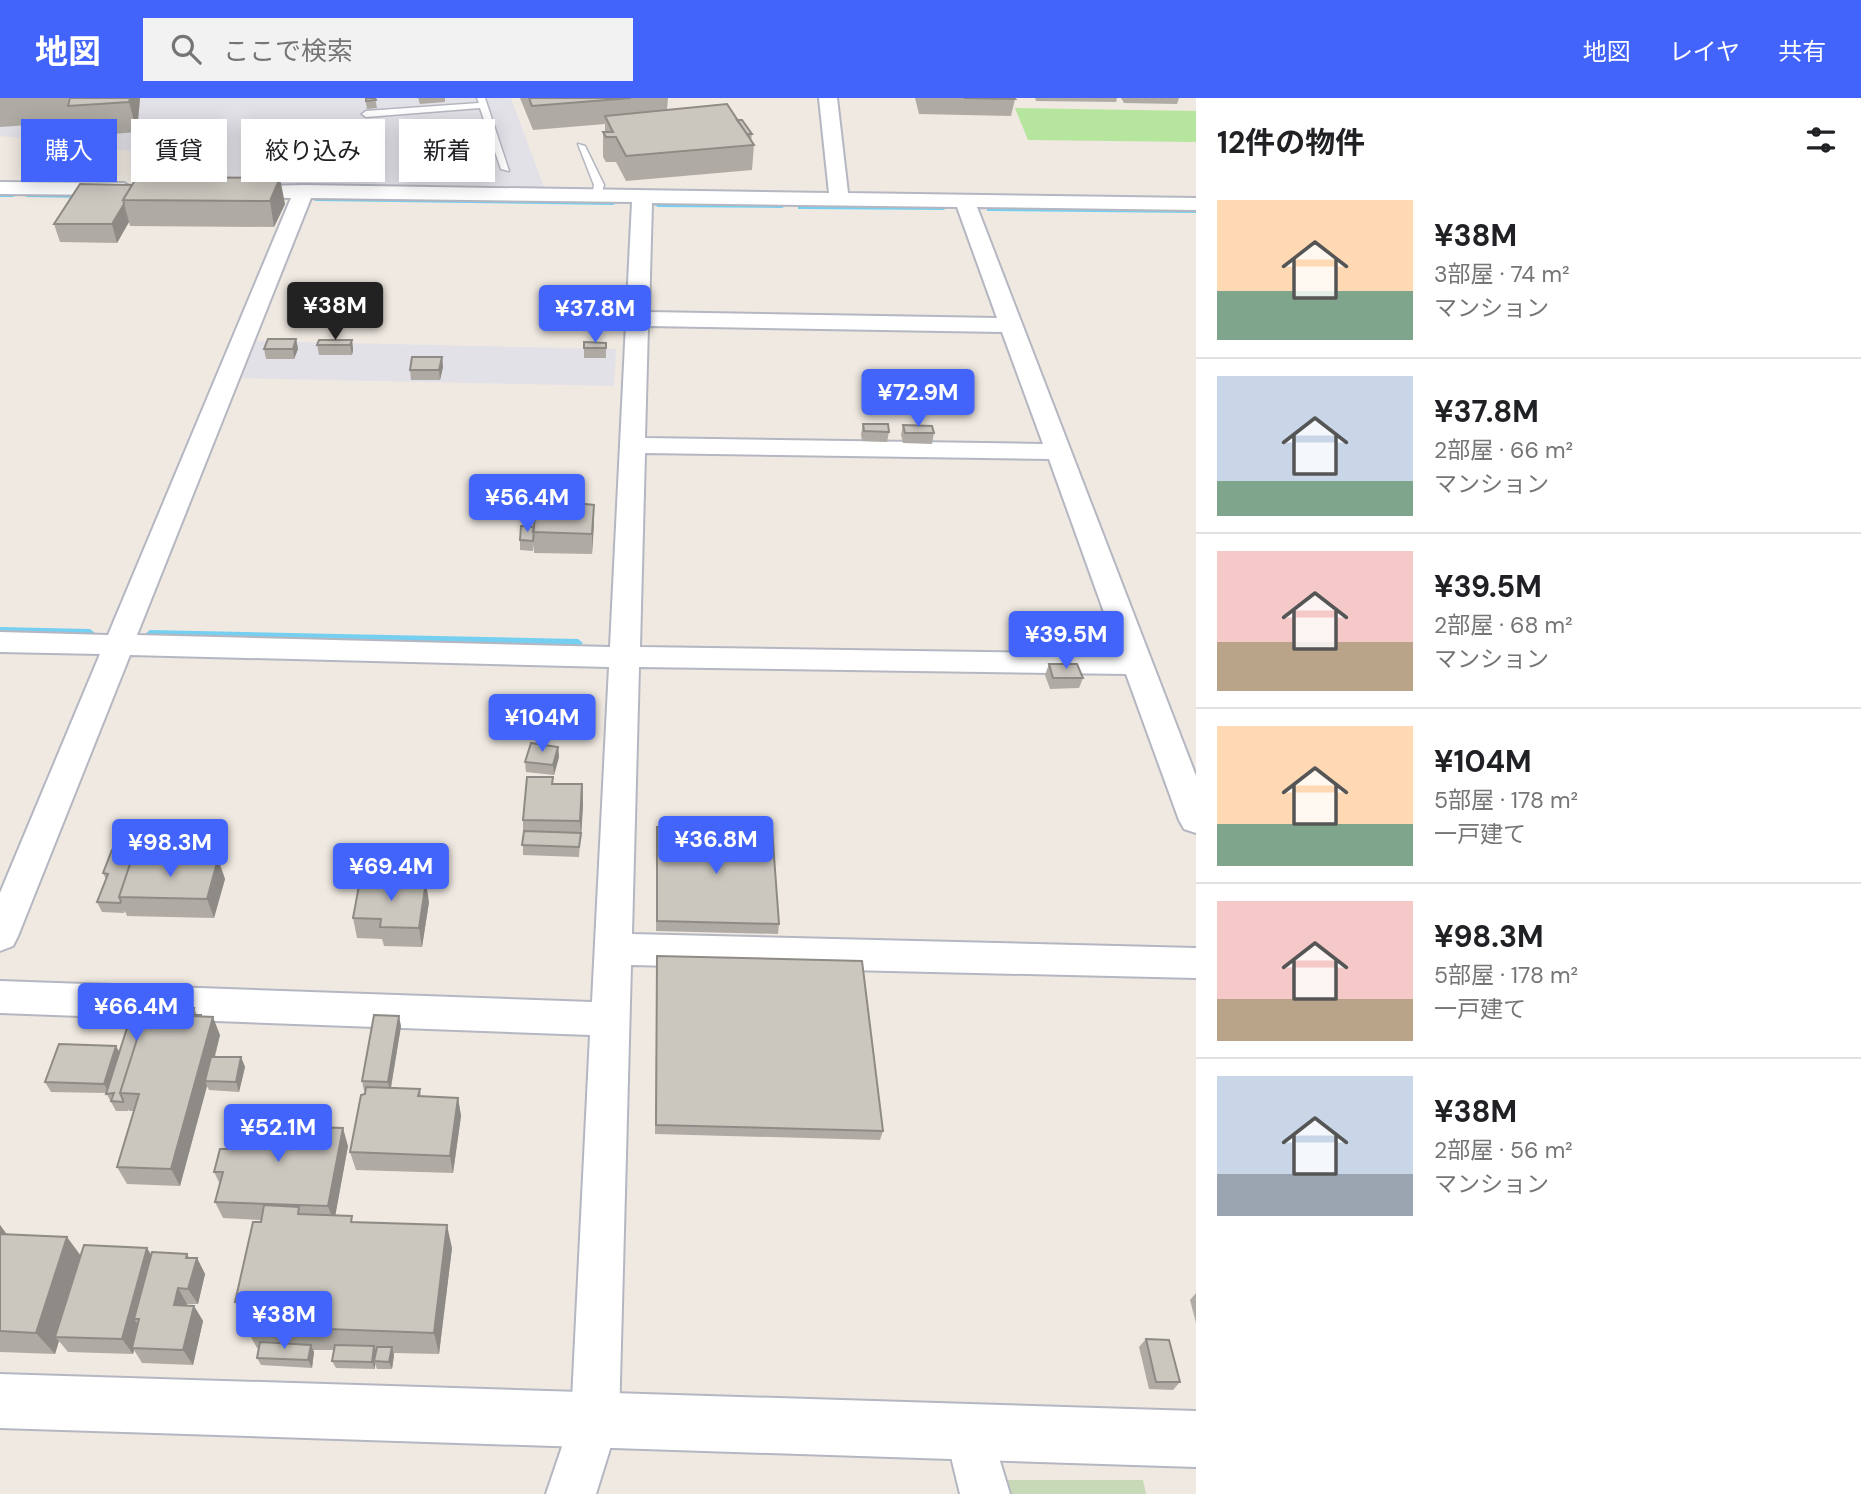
<!DOCTYPE html>
<html lang="ja">
<head>
<meta charset="utf-8">
<style>
	body { margin:0; font-family:"DM Sans","Noto Sans JP",sans-serif; background:#f2f2f2; color:#202124; height:100vh; display:flex; flex-direction:column; font-size:26px; white-space:nowrap }
	* { box-sizing:border-box; margin:0 }
	p { font-size:23px; color:#757577 }
	.icon { flex:none; width:38px; height:38px; fill:none; stroke:currentColor; stroke-width:2; stroke-linecap:round; stroke-linejoin:round }
	.map { position:relative; flex:1; overflow:hidden }
	.details { display:flex; flex-direction:column; background:#fff; width:665px }
	.details>* { flex:none }
	.guide { position:absolute; left:21px; top:21px; width:665px; height:63px; display:flex; gap:14px }
	.price { position:absolute; translate:-50% -60px; padding:0 16px; border-radius:7px; background:#4264fb; color:#fff; font-size:23px; line-height:46px; filter:drop-shadow(0 2px 4px #0008) }
	.price::after { content:''; position:absolute; left:50%; top:42px; width:21px; height:16px; margin-left:-10px; background:inherit; clip-path:polygon(0 0,100% 0,50% 100%) }
	.price.active { background:#222; color:#fff }
	ul { padding:0; list-style:none }
	li { display:flex; align-items:center; gap:21px; height:175px; padding:0 21px }
	li+li { border-top:2px solid #e0e0e0 }
	li span { display:grid; place-items:center; flex:none; width:196px; height:140px; border-radius:0px; color:#555 }
	li>.icon { margin-inline-start:auto }
	span .icon { width:84px; height:84px; fill:#fffc; stroke-width:1 }
	li b { font-size:30px }
	h2 { display:flex; justify-content:space-between; align-items:center; height:84px; padding:0 21px; font-size:30px }
	.pill { padding:0 24px; border-radius:0px; background:#fff; box-shadow:0 4px 18px #0003; font-size:24px; line-height:63px }
	.pill.active { background:#4264fb; color:#fff }
	header { display:flex; align-items:center; gap:42px; box-sizing:border-box; height:98px; padding:0 35px; background:#4264fb; color:#fff }
	header strong { font-size:33px }
	nav { display:flex; gap:38px; margin-inline-start:auto; font-size:24px }
	.search { width:490px; height:63px; background:#f2f2f2; display:flex; align-items:center; gap:18px; box-sizing:border-box; padding:0 24px; border-radius:0px; color:#757577; font-size:26px }
	main { display:flex; flex:1; min-height:0 }
	.map>svg:first-child { display:block }
	.industrial { fill:#e3e1e8 }
	.green { fill:#b6e59e }
	.cemetery { fill:#c8d9b8 }
	.lines { fill:none; stroke-linecap:round; stroke-linejoin:round }
	.stream { fill:#75cff0; fill-rule:evenodd }
	.lane-casing { stroke:#b4b7c1; stroke-width:3 }
	.street-casing { stroke:#b4b7c1; stroke-width:4 }
	.secondary-casing { stroke:#b4b7c1; stroke-width:4 }
	.lane { fill:#fff; fill-rule:evenodd }
	.street { fill:#fff; fill-rule:evenodd }
	.secondary { fill:#fff; fill-rule:evenodd }
	.wall { fill:#afaba4 }
	.shaded-wall { fill:#8e8b86 }
	.building { fill:#cbc7bf; stroke:#8e8b86; stroke-width:2 }
</style>
</head>
<body>
<header>
<strong>地図</strong>
<div class="search"><svg class="icon" aria-label="search" viewBox="0 0 24 24"><circle cx="10" cy="10" r="6"/><path d="M15 15l6 6"/></svg>ここで検索</div>
<nav><a>地図</a><a>レイヤ</a><a>共有</a></nav>
</header>
<main>
<div class="map">
<svg width="1196" height="1396" viewBox="0 0 1196 1396">
	<rect width="100%" height="100%" fill="#efe9e1"/>
	<path class="industrial" d="M0,0H511L545,92L153,86L175,58L0,38Z
		M252,243L616,251L614,288L236,280Z"/>
	<path class="green" d="M1015,10L1196,13V44L1028,42Z"/>
	<path class="cemetery" d="M1005,1382H1143L1146,1396H1005Z"/>
	<g class="lines">
		<path class="stream" d="M0,95H13L17,97L13,99H0Z
			M24,95L89,96L93,98L89,100L27,99L23,97Z
			M315,99L613,103L617,105L613,107L318,103H315Z
			M655,105L782,106L786,108L782,110L658,109L654,107Z
			M798,107L943,108L947,110L943,112L801,111H798Z
			M987,109L1196,111V115L990,113H987Z
			M0,529L90,531L95,535L90,539L0,537Z
			M150,532L578,541L583,545L578,549L146,539L145,536Z"/>
		<g class="lane-casing">
			<path id="lane" d="M477,0H485L509,73L501,71L480,10L366,19L362,16L366,13L479,5Z
				M578,46L585,48L604,87L600,99L592,97L594,87Z"/>
		</g>
		<g class="street-casing">
			<path id="street" d="M819,0H837L848,95L1196,100V112L977,109L1196,678V735L1184,731L1179,722L1126,576L639,569L632,836L1196,850V880L631,867L619,1322L596,1396H546L571,1322L590,937L0,915V883L592,904L609,569L130,557L18,838L13,848L0,853V795L100,556L0,554V534L108,537L291,100L237,99L230,97L227,93L230,89L304,87L829,95ZM311,100L632,104L610,549L137,537ZM652,105L957,109L997,220L649,214ZM648,228L1002,234L1043,346L645,340ZM645,355L1049,361L1119,556L640,549Z
				M0,84L124,85L134,91L124,97L0,96Z
				M969,1310L986,1317L1010,1396H960L945,1334L952,1317Z"/>
		</g>
		<g class="secondary-casing">
			<path id="secondary" d="M0,1276L1196,1313V1369L0,1330Z"/>
		</g>
		<use href="#lane" class="lane"/>
		<use href="#street" class="street"/>
		<use href="#secondary" class="secondary"/>
	</g>
	<path class="wall" d="M0,0H140L137,34L77,39L73,24L0,29Z
		M365,0H375L377,10L367,11Z
		M418,0H445V4L420,6Z
		M520,0H668L667,12L737,22L752,36L751,43L754,47L752,72L626,83L616,64H606L603,59V34H605V26L533,32Z
		M915,0H1014L1015,1L1011,18L919,16Z
		M1035,0H1117L1116,4L1036,3Z
		M1121,0H1179L1177,6L1124,5Z
		M455,61L473,77L459,78L456,70Z
		M137,79L285,106L274,129L130,128L129,124L117,145L60,144L54,126L132,87Z
		M296,241L298,251L294,261H266L264,251Z
		M352,242L353,252L352,257H319L317,247Z
		M584,244L606,245V260H584Z
		M442,259L443,269L440,282H411L410,272Z
		M863,326L889,334L887,344L862,343L861,336Z
		M903,327L934,335L932,346L903,345L901,337Z
		M594,407L592,456L534,455V446L533,453L520,452V442L534,429Z
		M1049,566L1083,580L1079,590L1050,591L1045,577Z
		M558,649L559,659L554,677L526,674L525,664Z
		M553,679V686L583,688V706L579,759L523,757V722Z
		M657,739L779,826L778,836L656,833Z
		M167,753L170,760L218,761L225,781L214,820L127,818L125,813L124,815L102,814L97,804L106,781L103,775Z
		M429,804L422,849L384,848L382,841L357,840L353,820Z
		M657,858L883,1033L880,1042L655,1036Z
		M194,910L197,917H201L220,937L215,959H241L245,969L239,994L209,992L207,988L180,1088L127,1086L117,1069L134,1013H129L128,1011V1013H116L106,995L51,994L45,984L119,954Z
		M401,928L391,990L420,991L421,998L458,1000L461,1018L453,1075L356,1072L350,1054L366,993H364L362,983Z
		M276,1022L279,1028L348,1048L335,1117L354,1124L452,1150L439,1256L394,1255V1257L392,1271H377L375,1266V1271L336,1270L332,1263L334,1252H313L314,1254L312,1270L261,1267L257,1260L259,1250H257L245,1228L246,1225L235,1204L261,1122L223,1120L215,1104L220,1086L214,1074L228,1051Z
		M0,1127L7,1137L81,1158L152,1157L197,1160L205,1176L198,1206H187V1208H194L203,1223L193,1267L142,1265L134,1252L133,1256L68,1254L59,1243L55,1256L0,1254Z
		M1196,1195V1225L1190,1202Z
		M1146,1241L1180,1284L1173,1292L1149,1291L1139,1249Z"/>
	<path class="shaded-wall" d="M130,0H140L137,34L129,4Z
		M436,29V38L423,39L422,31Z
		M473,68V77L459,78L458,69Z
		M280,80L285,106L274,129L270,103Z
		M124,106L129,124L117,145L112,126Z
		M296,241L298,251L294,261L293,251Z
		M352,242L353,252L352,257L350,247Z
		M442,259L443,269L440,282L439,272Z
		M594,407V427L592,456V436Z
		M558,649L559,659L554,677L553,667Z
		M582,686L583,706L581,743L580,723Z
		M140,753L144,763L122,799Z
		M218,761L225,781L214,820L207,801Z
		M426,784L429,804L422,849L419,830Z
		M399,918L401,928L390,994L388,984Z
		M213,919L220,937L208,983H205L207,988L180,1088L171,1071Z
		M116,948L121,957L109,995L104,986Z
		M241,959L245,969L239,994L236,984Z
		M458,1000L461,1018L453,1075L450,1058Z
		M343,1030L348,1048L334,1125L328,1108Z
		M0,1127L14,1146L0,1148Z
		M447,1127L452,1150L439,1256L434,1235Z
		M67,1139L84,1162L55,1239L59,1243L55,1256L36,1235Z
		M147,1150L157,1166L139,1221H134L140,1229L132,1250L134,1252L133,1256L122,1241Z
		M187,1156L194,1169L197,1160L205,1176L198,1206L188,1191L186,1160Z
		M178,1190L187,1206L183,1223L174,1207Z
		M194,1208L203,1223L193,1267L183,1252Z
		M311,1247L314,1254L312,1270L308,1262Z
		M374,1248L377,1256L374,1263L375,1266V1271L372,1264Z
		M392,1249L394,1257L392,1271L389,1264Z"/>
	<path class="building" d="M70,0H130L129,4L68,8Z
		M366,0H375L376,2L366,3Z
		M529,0H631L532,8Z
		M964,0H1014L1015,1Z
		M727,6L754,47L626,58L616,39H606L603,34H613L605,18Z
		M737,22H742L752,36H747Z
		M421,25H435L436,29L422,31Z
		M469,59L473,68L458,69L455,61Z
		M137,79L280,80L270,103L123,102Z
		M80,86L132,87L123,102L124,106L112,126H54Z
		M268,241H296L293,251H264Z
		M319,242H352L350,247H317Z
		M584,244L606,245V250H584Z
		M412,259H442L439,272H410Z
		M863,326H888L889,334L864,333Z
		M903,327L932,328L934,335H905Z
		M556,403L594,407L592,436L533,434L537,406H556Z
		M521,428L534,429L533,443L520,442Z
		M1049,566H1077L1083,580H1053Z
		M531,645L558,649L553,667L525,664Z
		M527,679H553L552,686H582L580,723L523,722Z
		M657,729L772,731L779,826L657,823Z
		M524,733L581,735L579,749L522,747Z
		M112,752L140,753L135,766H130L119,799L121,803L120,805L97,804L108,776L103,775Z
		M146,752L167,753L165,760H151L149,766H141Z
		M151,760L218,761L207,801L119,799L130,766H149Z
		M360,782L426,784L419,830L380,829L381,821L353,820Z
		M657,858L862,863L883,1033L656,1027Z
		M134,908L194,910L192,917H201V918L145,916L120,995L123,1002V1004L111,1003L114,995L106,996Z
		M145,916L213,919L171,1071L117,1069L139,996L120,995Z
		M374,917L399,918L388,984L362,983Z
		M59,946L116,948L104,986L45,984Z
		M211,959H241L236,984L205,983Z
		M366,989L420,991L418,998L458,1000L450,1058L350,1054L361,997L365,996Z
		M235,1021L276,1022L275,1028L343,1030L328,1108L215,1104L223,1074H214L220,1051H228Z
		M264,1107L299,1109L298,1116L352,1118L351,1124L447,1127L434,1235L245,1228L250,1204H235L253,1124H261Z
		M0,1136L67,1139L36,1235L0,1233Z
		M84,1147L147,1150L122,1241L55,1239Z
		M152,1154L187,1156L186,1160H197L188,1191L178,1190L174,1207L194,1208L183,1252L132,1250L139,1221H134Z
		M1146,1241L1169,1242L1180,1284H1156Z
		M260,1244L311,1247L308,1262L257,1260Z
		M335,1247L374,1248L372,1264L332,1263Z
		M377,1249H392L389,1264L374,1263Z"/>
</svg>
<b class="price active" style="left:335px;top:244px">¥38M</b>
<b class="price" style="left:595px;top:247px">¥37.8M</b>
<b class="price" style="left:918px;top:331px">¥72.9M</b>
<b class="price" style="left:527px;top:436px">¥56.4M</b>
<b class="price" style="left:1066px;top:573px">¥39.5M</b>
<b class="price" style="left:542px;top:656px">¥104M</b>
<b class="price" style="left:716px;top:778px">¥36.8M</b>
<b class="price" style="left:170px;top:781px">¥98.3M</b>
<b class="price" style="left:391px;top:805px">¥69.4M</b>
<b class="price" style="left:136px;top:945px">¥66.4M</b>
<b class="price" style="left:278px;top:1066px">¥52.1M</b>
<b class="price" style="left:284px;top:1253px">¥38M</b>
<div class="guide">
<a class="pill active">購入</a>
<a class="pill">賃貸</a>
<a class="pill">絞り込み</a>
<a class="pill">新着</a>
</div>
</div>
<section class="details">
<h2>12件の物件<svg class="icon" aria-label="filters" viewBox="0 0 24 24"><path d="M4 7h16M4 17h16"/><circle cx="9" cy="7" r="2"/><circle cx="15" cy="17" r="2"/></svg></h2>
<ul>
<li><span style="background:linear-gradient(#ffd9b3 65%,#7fa58c 0)"><svg class="icon" aria-label="home" viewBox="0 0 24 24"><path d="M3 11l9-7 9 7M6 9v11h12V9"/></svg></span><div><b>¥38M</b><p>3部屋 · 74 m²</p><p>マンション</p></div></li>
<li><span style="background:linear-gradient(#c9d6e8 75%,#7fa58c 0)"><svg class="icon" aria-label="home" viewBox="0 0 24 24"><path d="M3 11l9-7 9 7M6 9v11h12V9"/></svg></span><div><b>¥37.8M</b><p>2部屋 · 66 m²</p><p>マンション</p></div></li>
<li><span style="background:linear-gradient(#f6c9c9 65%,#b9a48a 0)"><svg class="icon" aria-label="home" viewBox="0 0 24 24"><path d="M3 11l9-7 9 7M6 9v11h12V9"/></svg></span><div><b>¥39.5M</b><p>2部屋 · 68 m²</p><p>マンション</p></div></li>
<li><span style="background:linear-gradient(#ffd9b3 70%,#7fa58c 0)"><svg class="icon" aria-label="home" viewBox="0 0 24 24"><path d="M3 11l9-7 9 7M6 9v11h12V9"/></svg></span><div><b>¥104M</b><p>5部屋 · 178 m²</p><p>一戸建て</p></div></li>
<li><span style="background:linear-gradient(#f6c9c9 70%,#b9a48a 0)"><svg class="icon" aria-label="home" viewBox="0 0 24 24"><path d="M3 11l9-7 9 7M6 9v11h12V9"/></svg></span><div><b>¥98.3M</b><p>5部屋 · 178 m²</p><p>一戸建て</p></div></li>
<li><span style="background:linear-gradient(#c9d6e8 70%,#9aa5b1 0)"><svg class="icon" aria-label="home" viewBox="0 0 24 24"><path d="M3 11l9-7 9 7M6 9v11h12V9"/></svg></span><div><b>¥38M</b><p>2部屋 · 56 m²</p><p>マンション</p></div></li>
</ul>
</section>
</main>
</body>
</html>
